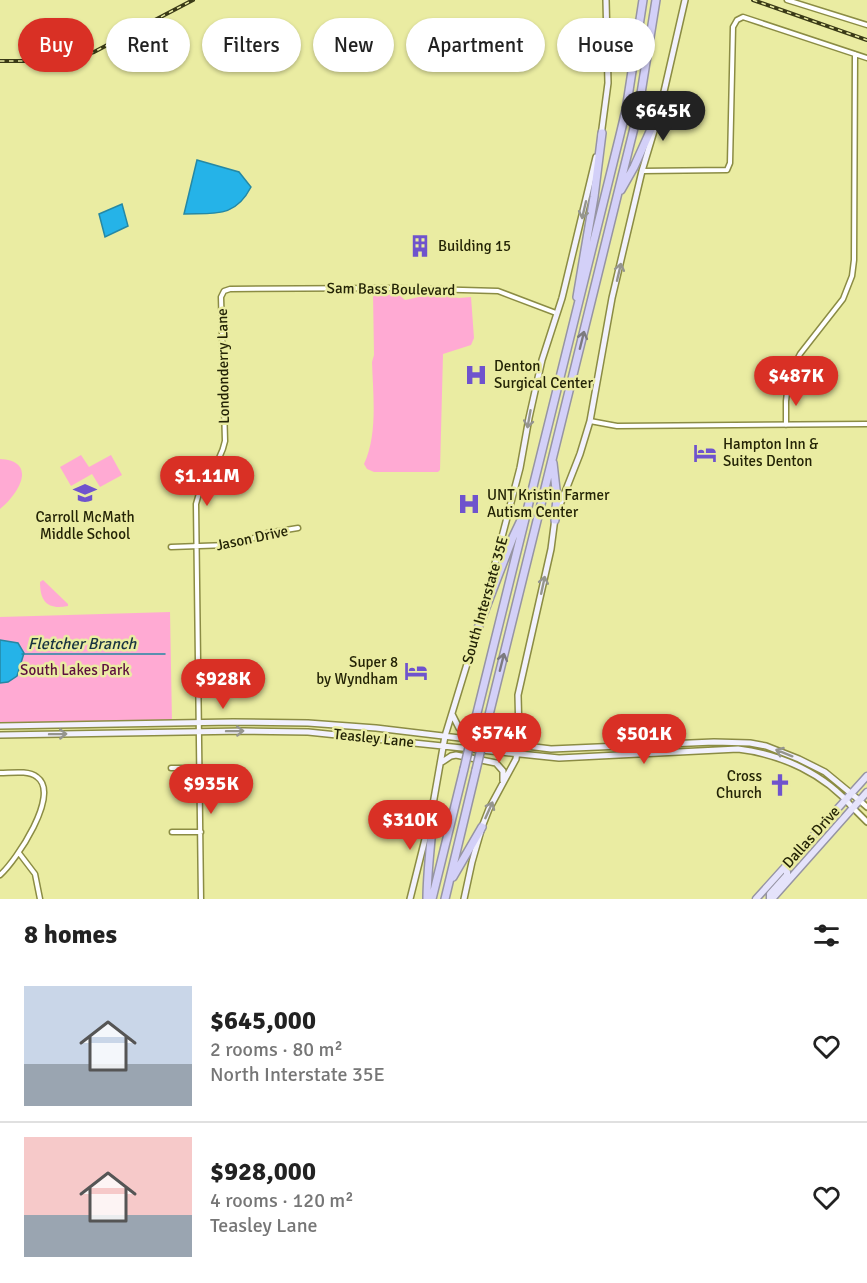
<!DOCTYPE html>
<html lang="en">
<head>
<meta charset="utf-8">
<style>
	body { margin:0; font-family:Signika,sans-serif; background:#f2f2f2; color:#222; height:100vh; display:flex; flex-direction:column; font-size:22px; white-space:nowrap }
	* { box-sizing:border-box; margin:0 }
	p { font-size:20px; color:#767676 }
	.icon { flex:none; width:33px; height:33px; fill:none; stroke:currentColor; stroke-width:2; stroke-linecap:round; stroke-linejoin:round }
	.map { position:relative; height:899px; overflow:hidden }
	.details { display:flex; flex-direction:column; background:#fff; flex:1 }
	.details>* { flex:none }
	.banner { position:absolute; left:18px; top:18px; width:831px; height:54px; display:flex; gap:12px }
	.price { position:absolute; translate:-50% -51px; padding:0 14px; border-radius:21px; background:#d93025; color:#fff; font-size:20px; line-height:39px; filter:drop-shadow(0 2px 3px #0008) }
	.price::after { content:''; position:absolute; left:50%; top:36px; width:18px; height:14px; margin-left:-9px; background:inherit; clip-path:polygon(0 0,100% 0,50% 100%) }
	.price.current { background:#222; color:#fff }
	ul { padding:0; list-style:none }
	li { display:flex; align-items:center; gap:18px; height:150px; padding:0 24px }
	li+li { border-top:2px solid #e0e0e0 }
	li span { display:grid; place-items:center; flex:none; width:168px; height:120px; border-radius:0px; color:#555 }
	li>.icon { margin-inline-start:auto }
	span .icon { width:72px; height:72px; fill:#fffc; stroke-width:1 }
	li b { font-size:26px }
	h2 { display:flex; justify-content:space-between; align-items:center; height:72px; padding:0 24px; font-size:26px }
	.tag { padding:0 21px; border-radius:27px; background:#fff; box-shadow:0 2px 4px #0004; font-size:21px; line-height:54px }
	.tag.current { background:#d93025; color:#fff }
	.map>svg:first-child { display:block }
	.green { fill:#ffaad3 }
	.water { fill:#25b3e8; stroke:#2588a4; stroke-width:1.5 }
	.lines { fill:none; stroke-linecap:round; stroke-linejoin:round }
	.stream { stroke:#2588a4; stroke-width:1.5 }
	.minor-casing { stroke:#8b8c44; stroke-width:7 }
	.tertiary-casing { stroke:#8b8c44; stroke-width:8 }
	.secondary-casing { stroke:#8b8c44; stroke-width:8 }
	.primary-casing { stroke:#9694a3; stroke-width:9 }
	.motorway-casing { stroke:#9694a3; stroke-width:10 }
	.minor { stroke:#fff; stroke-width:4 }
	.tertiary { stroke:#fff; stroke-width:4.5 }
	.secondary { stroke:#f2f1fd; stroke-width:5 }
	.primary { stroke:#e5e3fb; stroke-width:6 }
	.motorway { stroke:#d3d0f8; stroke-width:7 }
	.rail-casing { stroke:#3a3a17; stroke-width:4 }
	.rail { stroke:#eaeca2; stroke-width:1.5; stroke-dasharray:4.5; stroke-linecap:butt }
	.motorway-bridge-casing { stroke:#9694a3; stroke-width:10; stroke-linecap:butt }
	.motorway-bridge { stroke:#d3d0f8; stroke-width:7 }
	.oneway { stroke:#95958e }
	.oneway2 { stroke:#7c7a7f }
	.labels { text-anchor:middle; stroke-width:5; stroke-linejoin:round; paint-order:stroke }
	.poi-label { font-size:15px; fill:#242406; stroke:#eaeca2; text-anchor:start }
	.street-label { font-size:15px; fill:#242406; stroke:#eaeca2 }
	.park-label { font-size:15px; fill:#5d103e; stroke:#eaeca2 }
	.water-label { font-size:16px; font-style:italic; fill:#183340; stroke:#eaeca2 }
</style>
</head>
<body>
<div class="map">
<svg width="867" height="899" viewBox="0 0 867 899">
	<rect width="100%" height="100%" fill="#eaeca2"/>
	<path class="green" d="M373,294L399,295L405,300L433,294L459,298L471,297L474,338L471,345L443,354L440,470L438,472H374L367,469L364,464C378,434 373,394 372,362L374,355Z
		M81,455L89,467L111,455L122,475L100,487L92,474L71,486L60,467Z
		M0,459C39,461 18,495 0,509Z
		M43,580L68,604V606C48,610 40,602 40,582Z
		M170,612L172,723L0,726V617Z"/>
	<path class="water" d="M197,160L239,172L251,187C235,218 215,213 184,214Z
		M122,204L128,226L105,237L99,214Z
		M0,640L18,643L24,653L17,676L8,682L0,683Z"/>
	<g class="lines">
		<path class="stream" d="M22,654H165"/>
		<g class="minor-casing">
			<path id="minor" d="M787,0L867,25
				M642,171L727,170L730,163L733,27L737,20L743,17L867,58
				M590,421L617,426L867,424
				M786,425V401L789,375L800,354L843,299L852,276L854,260L855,54
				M171,547L228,545L243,542L267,533L298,528
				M171,768H200
				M0,773C11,773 28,770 37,777C61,794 16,861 0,875
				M172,832H201
				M19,853L35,874L40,899
				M201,899L196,504C202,477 220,466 225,441L221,297L224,291L230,289L392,288L498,291L556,313"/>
		</g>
		<g class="tertiary-casing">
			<path id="tertiary" d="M859,800L867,807
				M853,808L867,822"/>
		</g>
		<g class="secondary-casing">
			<path id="secondary" d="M660,109L685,0
				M601,136L608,83L606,0
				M558,510L580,454L590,421L612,298L642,171L657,121
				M486,598L520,468L529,418L542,360L562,298L596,157
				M452,714L459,728L463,731L507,735L511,734L517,726
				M0,726L233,722L308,723L376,728L551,749L714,742L750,743L766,746L799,759L825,772L859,800
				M0,735L244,731L308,732L559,758L738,749C781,754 825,774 853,808
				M442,762L451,756L456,755L496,763L503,771V781
				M432,810L445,736L478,628
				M410,899L430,819
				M464,899L472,862L482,827L489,809L516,759L519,735L518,695L551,549L555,518"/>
		</g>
		<g class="primary-casing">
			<path id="primary" d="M756,899L867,776
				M770,899V894L787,875V872L784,868
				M772,899L867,792"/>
		</g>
		<g class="motorway-casing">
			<path id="motorway" d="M621,190L634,167L661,107
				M577,297L594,197L602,133
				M553,463L557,498L555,520
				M477,631L513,537L522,518
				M476,717L620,135L626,110L643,0
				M488,719L630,144L638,112L656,0
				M453,877L482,827
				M427,899C427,869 432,840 433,809
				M432,899L464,769
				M445,899L476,770"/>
		</g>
		<use href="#minor" class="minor"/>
		<use href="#tertiary" class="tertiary"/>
		<use href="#secondary" class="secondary"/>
		<use href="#primary" class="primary"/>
		<use href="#motorway" class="motorway"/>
		<g class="rail-casing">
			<path id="rail" d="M753,0L867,40
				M0,61H63L94,52L193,0"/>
		</g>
		<use href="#rail" class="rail"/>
		<g class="motorway-bridge-casing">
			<path id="motorway-bridge" d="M464,769L476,717
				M476,770L488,719"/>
		</g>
		<use href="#motorway-bridge" class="motorway-bridge"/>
	</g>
	<defs><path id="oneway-shaft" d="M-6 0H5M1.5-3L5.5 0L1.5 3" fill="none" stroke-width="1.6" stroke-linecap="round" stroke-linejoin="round" transform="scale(1.5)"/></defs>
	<g class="oneway">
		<use href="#oneway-shaft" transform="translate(584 210) rotate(103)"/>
		<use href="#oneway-shaft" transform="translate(619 272) rotate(-77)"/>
		<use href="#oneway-shaft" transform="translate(529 419) rotate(100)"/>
		<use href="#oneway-shaft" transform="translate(543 585) rotate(-78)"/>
		<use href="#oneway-shaft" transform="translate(235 731) rotate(-1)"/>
		<use href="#oneway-shaft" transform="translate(58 734) rotate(-1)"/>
		<use href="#oneway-shaft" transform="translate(784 753) rotate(-158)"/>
		<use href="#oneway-shaft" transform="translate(489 810) rotate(-66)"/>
	</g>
	<g class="oneway2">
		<use href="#oneway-shaft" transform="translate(582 340) rotate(-76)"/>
		<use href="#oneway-shaft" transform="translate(502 662) rotate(-76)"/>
	</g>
	<defs>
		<g id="building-bare" transform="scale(1.8)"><path d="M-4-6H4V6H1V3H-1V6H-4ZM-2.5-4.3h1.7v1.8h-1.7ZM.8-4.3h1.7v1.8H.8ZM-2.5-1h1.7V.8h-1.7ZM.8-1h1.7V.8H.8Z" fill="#6f53cd" stroke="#eaeca2" stroke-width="2.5" paint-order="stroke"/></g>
		<g id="hospital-bare" transform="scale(1.8)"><path d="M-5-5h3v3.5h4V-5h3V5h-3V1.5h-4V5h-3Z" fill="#6f53cd" stroke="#eaeca2" stroke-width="2.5" paint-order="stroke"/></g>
		<g id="hotel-bare" transform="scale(1.8)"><path d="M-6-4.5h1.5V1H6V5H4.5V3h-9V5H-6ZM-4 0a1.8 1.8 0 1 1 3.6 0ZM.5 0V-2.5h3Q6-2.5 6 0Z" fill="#6f53cd" stroke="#eaeca2" stroke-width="2.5" paint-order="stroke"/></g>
		<g id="school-bare" transform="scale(1.8)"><path d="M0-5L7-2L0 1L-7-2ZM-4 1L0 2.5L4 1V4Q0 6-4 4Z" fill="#6f53cd" stroke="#eaeca2" stroke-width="2.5" paint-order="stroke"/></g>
		<g id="church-bare" transform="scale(1.8)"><path d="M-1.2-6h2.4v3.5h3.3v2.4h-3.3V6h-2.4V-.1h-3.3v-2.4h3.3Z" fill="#6f53cd" stroke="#eaeca2" stroke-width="2.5" paint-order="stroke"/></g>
	</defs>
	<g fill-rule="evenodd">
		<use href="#building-bare" x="420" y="246"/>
		<use href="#hospital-bare" x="476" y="375"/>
		<use href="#hotel-bare" x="705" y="453"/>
		<use href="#school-bare" x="85" y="493"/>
		<use href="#hospital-bare" x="469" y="504"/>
		<use href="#hotel-bare" x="416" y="671"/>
		<use href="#church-bare" x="780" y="785"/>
	</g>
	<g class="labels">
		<g class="poi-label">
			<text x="438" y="251">Building 15</text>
			<text x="494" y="371">Denton<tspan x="494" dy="17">Surgical Center</tspan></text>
			<text x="723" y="449">Hampton Inn &amp;<tspan x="723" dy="17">Suites Denton</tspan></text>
			<text x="487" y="500">UNT Kristin Farmer<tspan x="487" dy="17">Autism Center</tspan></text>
			<text x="85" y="522" text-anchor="middle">Carroll McMath<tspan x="85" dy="17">Middle School</tspan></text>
			<text x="398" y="667" text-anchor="end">Super 8<tspan x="398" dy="17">by Wyndham</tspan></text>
			<text x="762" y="781" text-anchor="end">Cross<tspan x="762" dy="17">Church</tspan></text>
		</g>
		<g class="street-label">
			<text transform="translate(391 289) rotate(1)" y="5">Sam Bass Boulevard</text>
			<text transform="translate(223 366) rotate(-91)" y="5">Londonderry Lane</text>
			<text transform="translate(252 538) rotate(-12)" y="5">Jason Drive</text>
			<text transform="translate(485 600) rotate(-74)" y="5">South Interstate 35E</text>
			<text transform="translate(374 738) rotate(6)" y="5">Teasley Lane</text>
			<text transform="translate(811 837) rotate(-48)" y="5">Dallas Drive</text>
		</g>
		<g class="park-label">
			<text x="75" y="675">South Lakes Park</text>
		</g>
		<g class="water-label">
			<text x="82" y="649">Fletcher Branch</text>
		</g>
	</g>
</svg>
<b class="price current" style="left:663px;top:142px">$645K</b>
<b class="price" style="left:796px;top:407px">$487K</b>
<b class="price" style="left:207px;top:507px">$1.11M</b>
<b class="price" style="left:223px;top:710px">$928K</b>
<b class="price" style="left:499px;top:764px">$574K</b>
<b class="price" style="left:644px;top:765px">$501K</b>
<b class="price" style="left:211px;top:815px">$935K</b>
<b class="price" style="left:410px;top:851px">$310K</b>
<div class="banner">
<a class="tag current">Buy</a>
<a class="tag">Rent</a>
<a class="tag">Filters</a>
<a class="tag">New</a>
<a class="tag">Apartment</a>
<a class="tag">House</a>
</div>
</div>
<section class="details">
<h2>8 homes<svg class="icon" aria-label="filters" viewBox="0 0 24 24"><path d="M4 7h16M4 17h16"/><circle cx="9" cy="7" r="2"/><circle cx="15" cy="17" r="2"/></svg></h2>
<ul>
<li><span style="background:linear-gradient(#c9d6e8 65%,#9aa5b1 0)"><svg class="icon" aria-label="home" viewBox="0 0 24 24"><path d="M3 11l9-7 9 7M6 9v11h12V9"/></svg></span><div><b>$645,000</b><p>2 rooms · 80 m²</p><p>North Interstate 35E</p></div><svg class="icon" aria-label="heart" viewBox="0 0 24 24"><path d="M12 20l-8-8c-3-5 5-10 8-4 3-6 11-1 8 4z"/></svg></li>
<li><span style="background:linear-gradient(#f6c9c9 65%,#9aa5b1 0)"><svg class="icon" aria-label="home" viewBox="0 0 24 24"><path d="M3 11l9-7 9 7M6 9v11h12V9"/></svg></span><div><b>$928,000</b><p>4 rooms · 120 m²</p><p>Teasley Lane</p></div><svg class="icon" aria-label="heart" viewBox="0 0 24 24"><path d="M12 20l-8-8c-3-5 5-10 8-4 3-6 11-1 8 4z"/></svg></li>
</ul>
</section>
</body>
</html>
